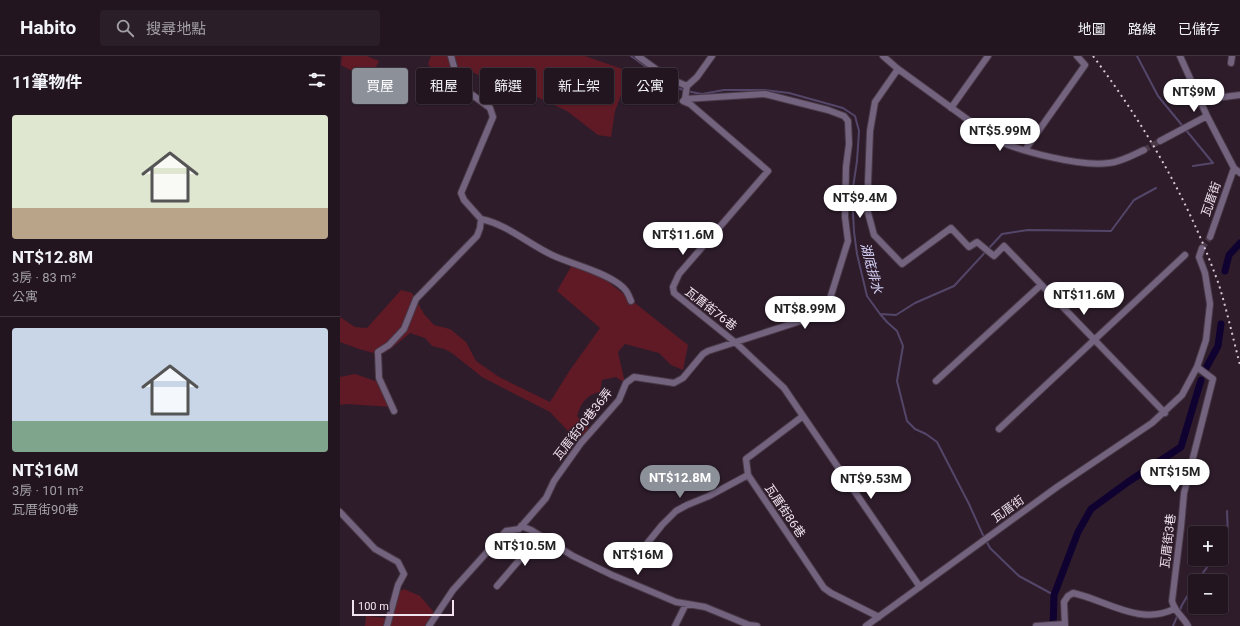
<!DOCTYPE html>
<html lang="zh-TW">
<head>
<meta charset="utf-8">
<style>
	body { margin:0; font-family:Roboto,"Noto Sans TC",sans-serif; background:#2a1e29; color:#f1f3f6; height:100vh; display:flex; flex-direction:column; font-size:15px; white-space:nowrap }
	* { box-sizing:border-box; margin:0 }
	p { font-size:13px; color:#a29fa5 }
	.icon { flex:none; width:22px; height:22px; fill:none; stroke:currentColor; stroke-width:2; stroke-linecap:round; stroke-linejoin:round }
	.map { position:relative; flex:1; overflow:hidden }
	.panel { display:flex; flex-direction:column; background:#221520; width:340px }
	.panel>* { flex:none }
	.banner { position:absolute; left:12px; top:12px; width:380px; height:36px; display:flex; gap:8px }
	.tools { position:absolute; left:848px; top:470px; display:grid; gap:8px }
	.tools a { display:grid; place-items:center; width:40px; height:40px; border-radius:4px; background:#221520; box-shadow:0 1px 3px #0004,0 0 0 1px #3f343e; font-size:20px }
	.scale { position:absolute; left:12px; bottom:10px; width:102px; box-sizing:border-box; padding-left:4px; border:2px solid #f1e4ef; border-top:0; font-size:11px; line-height:14px; white-space:nowrap; color:#f1e4ef; -webkit-text-stroke:3px #2e1c2b; paint-order:stroke }
	.price { position:absolute; translate:-50% -34px; padding:0 9px; border-radius:14px; background:#fff; color:#222; font-size:13px; line-height:26px; filter:drop-shadow(0 1px 2px #0008) }
	.price::after { content:''; position:absolute; left:50%; top:24px; width:12px; height:9px; margin-left:-6px; background:inherit; clip-path:polygon(0 0,100% 0,50% 100%) }
	.price.current { background:#8c9099; color:#fff }
	ul { padding:0; list-style:none }
	li { display:grid; align-content:center; gap:8px; height:212px; padding:0 12px }
	li+li { border-top:1px solid #3f343e }
	li span { display:grid; place-items:center; height:124px; border-radius:4px; color:#555 }
	li>.icon { margin-inline-start:auto }
	span .icon { width:72px; height:72px; fill:#fffc; stroke-width:1 }
	li b { font-size:17px }
	h2 { display:flex; justify-content:space-between; align-items:center; height:48px; padding:0 12px; font-size:17px }
	.pill { padding:0 14px; border-radius:4px; background:#221520; box-shadow:0 1px 3px #0004,0 0 0 1px #3f343e; font-size:14px; line-height:36px }
	.pill.current { background:#8c9099; color:#fff }
	header { display:flex; align-items:center; gap:24px; box-sizing:border-box; height:56px; padding:0 20px; background:#221520; border-bottom:1px solid #3f343e }
	header strong { font-size:19px }
	nav { display:flex; gap:22px; margin-inline-start:auto; font-size:14px }
	.search { width:280px; height:36px; background:#2a1e29; display:flex; align-items:center; gap:10px; box-sizing:border-box; padding:0 14px; border-radius:4px; color:#a29fa5; font-size:15px }
	main { display:flex; flex:1; min-height:0 }
	.map>svg:first-child { display:block }
	.green { fill:#5f1a25 }
	.lines { fill:none; stroke-linecap:round; stroke-linejoin:round }
	.stream { stroke:#544669; stroke-width:2 }
	.canal { stroke:#100230; stroke-width:7 }
	.street-tunnel { stroke:#4b3a48; stroke-width:6; stroke-dasharray:6 3; stroke-linecap:butt }
	.street-casing { stroke:#493846; stroke-width:8 }
	.street { stroke:#73637f; stroke-width:6 }
	.rail { stroke:#d5c7d3; stroke-width:2; stroke-dasharray:2 4; stroke-linecap:butt }
	.labels { text-anchor:middle; stroke-width:3; stroke-linejoin:round; paint-order:stroke }
	.street-label { font-size:12px; fill:#f1e4ef; stroke:#2e1c2b }
	.water-label { font-size:13px; font-style:italic; fill:#d9d6fe; stroke:#2e1c2b }
</style>
</head>
<body>
<header>
<strong>Habito</strong>
<div class="search"><svg class="icon" aria-label="search" viewBox="0 0 24 24"><circle cx="10" cy="10" r="6"/><path d="M15 15l6 6"/></svg>搜尋地點</div>
<nav><a>地圖</a><a>路線</a><a>已儲存</a></nav>
</header>
<main>
<section class="panel">
<h2>11筆物件<svg class="icon" aria-label="filters" viewBox="0 0 24 24"><path d="M4 7h16M4 17h16"/><circle cx="9" cy="7" r="2"/><circle cx="15" cy="17" r="2"/></svg></h2>
<ul>
<li><span style="background:linear-gradient(#dfe7d0 75%,#b9a48a 0)"><svg class="icon" aria-label="home" viewBox="0 0 24 24"><path d="M3 11l9-7 9 7M6 9v11h12V9"/></svg></span><div><b>NT$12.8M</b><p>3房 · 83 m²</p><p>公寓</p></div></li>
<li><span style="background:linear-gradient(#c9d6e8 75%,#7fa58c 0)"><svg class="icon" aria-label="home" viewBox="0 0 24 24"><path d="M3 11l9-7 9 7M6 9v11h12V9"/></svg></span><div><b>NT$16M</b><p>3房 · 101 m²</p><p>瓦厝街90巷</p></div></li>
</ul>
</section>
<div class="map">
<svg width="900" height="570" viewBox="0 0 900 570">
	<rect width="100%" height="100%" fill="#2e1c2b"/>
	<path class="green" d="M2,0H27L39,5L29,24L1,9Z
		M91,0H245L294,17L281,39L275,55L271,81L258,79L227,55L182,34L156,27L132,16L117,32L93,16L88,8Z
		M232,209L257,217L348,289L343,314L331,309L319,297L285,288L278,296L285,327L276,321L262,324L260,336C246,339 241,347 237,360L250,374L239,381L228,375L210,356L142,321L112,297L104,293L92,290L85,282L70,277L52,292L41,299L19,293L0,286V261L15,271L27,272L61,234L72,237L84,258L94,269L110,273L126,286L136,305L159,321L210,346L230,314L260,272L217,235Z
		M15,318L47,329L52,344V351L6,348L0,349V321Z
		M64,533L80,540L98,561L93,570H25L26,560L47,562L53,539Z"/>
	<g class="lines">
		<path class="stream" d="M291,0L332,30L346,35L362,38L384,34H424L449,37L503,52L515,60L519,75L517,105L512,138L514,176L517,198L527,240L540,258L556,259L575,247L614,230L662,178L688,174L771,175L794,144L816,132
			M797,0L818,40L873,107
			M853,110L873,107
			M540,258L547,266L557,275L563,290L557,325L567,365L575,373L586,378L597,386L629,448L642,477L650,492L679,520L714,539
			M881,492L888,481L887,455
			M857,525L873,503
			M833,570L842,549L855,527"/>
		<path class="canal" d="M885,215L889,199L900,187
			M866,312L878,290L881,268
			M713,570L714,539L738,476L751,453L788,426L841,391L861,324"/>
		<path class="street-tunnel" d="M804,94L820,85
			M862,192L870,181"/>
		<g class="street-casing">
			<path id="street" d="M298,0L328,22L347,30
				M372,0L357,21L347,30L345,43L343,45L350,48L428,115L339,218L333,231L334,237L396,287L444,332L463,360
				M543,0L558,13L653,82C677,95 741,111 769,107C781,106 793,99 804,94
				M840,0L867,60L894,112L900,117
				M891,7L892,0
				M558,13L535,46L530,75L527,153L534,179L562,208L611,172L629,191L637,186L654,200L664,190L825,357
				M859,44L900,39
				M611,52L648,0
				M820,85L867,60
				M685,94L745,9L737,0
				M141,163C168,169 187,187 212,199C234,209 259,214 279,228C286,233 288,237 291,245
				M870,181L894,112
				M596,325L701,229
				M54,355L39,322L38,296L49,289L64,273L76,243L137,180L140,172L141,163L124,144L121,137L153,61L150,52L119,29L111,0
				M659,373L845,199
				M0,456L35,493L58,506L64,518L58,529L47,570
				M181,470L191,474L233,500L272,519L336,546L365,551L409,569L417,570
				M297,500L322,469L336,455L347,449L369,440L408,419
				M157,530L200,480
				M539,561L491,537L484,532L408,419L406,403L463,360L580,531
				M89,570L113,534L166,475L179,473L206,442L214,425L241,387L279,344L286,327L294,321L334,327L343,322L363,298L368,295L473,261L488,249L508,185L505,161L506,111L509,88L508,65L504,60L488,54L425,38L345,43
				M335,570L346,548
				M526,570L717,431L812,367L842,339L857,311L866,284L870,248L865,217L859,201L862,192
				M696,570L725,568
				M725,570L724,546L728,540L733,537C766,544 799,570 834,553
				M848,570C843,560 835,557 832,545L841,471L844,437L873,323L857,311"/>
		</g>
		<use href="#street" class="street"/>
		<path class="rail" d="M753,0C807,72 849,145 879,229C887,255 893,282 900,309"/>
	</g>
	<g class="labels">
		<g class="street-label">
			<text transform="translate(871 143) rotate(-71)" y="4">瓦厝街</text>
			<text transform="translate(371 253) rotate(38)" y="4">瓦厝街76巷</text>
			<text transform="translate(243 368) rotate(-52)" y="4">瓦厝街90巷36弄</text>
			<text transform="translate(668 453) rotate(-36)" y="4">瓦厝街</text>
			<text transform="translate(445 455) rotate(56)" y="4">瓦厝街86巷</text>
			<text transform="translate(828 485) rotate(-83)" y="4">瓦厝街3巷</text>
		</g>
		<g class="water-label">
			<text transform="translate(532 212) rotate(75)" y="5">湖底排水</text>
		</g>
	</g>
</svg>
<div class="tools">
<a>+</a>
<a>−</a>
</div>
<div class="scale">100 m</div>
<b class="price" style="left:854px;top:57px">NT$9M</b>
<b class="price" style="left:660px;top:96px">NT$5.99M</b>
<b class="price" style="left:520px;top:163px">NT$9.4M</b>
<b class="price" style="left:343px;top:200px">NT$11.6M</b>
<b class="price" style="left:744px;top:260px">NT$11.6M</b>
<b class="price" style="left:465px;top:274px">NT$8.99M</b>
<b class="price" style="left:835px;top:437px">NT$15M</b>
<b class="price current" style="left:340px;top:443px">NT$12.8M</b>
<b class="price" style="left:531px;top:444px">NT$9.53M</b>
<b class="price" style="left:185px;top:511px">NT$10.5M</b>
<b class="price" style="left:298px;top:520px">NT$16M</b>
<div class="banner">
<a class="pill current">買屋</a>
<a class="pill">租屋</a>
<a class="pill">篩選</a>
<a class="pill">新上架</a>
<a class="pill">公寓</a>
</div>
</div>
</main>
</body>
</html>
